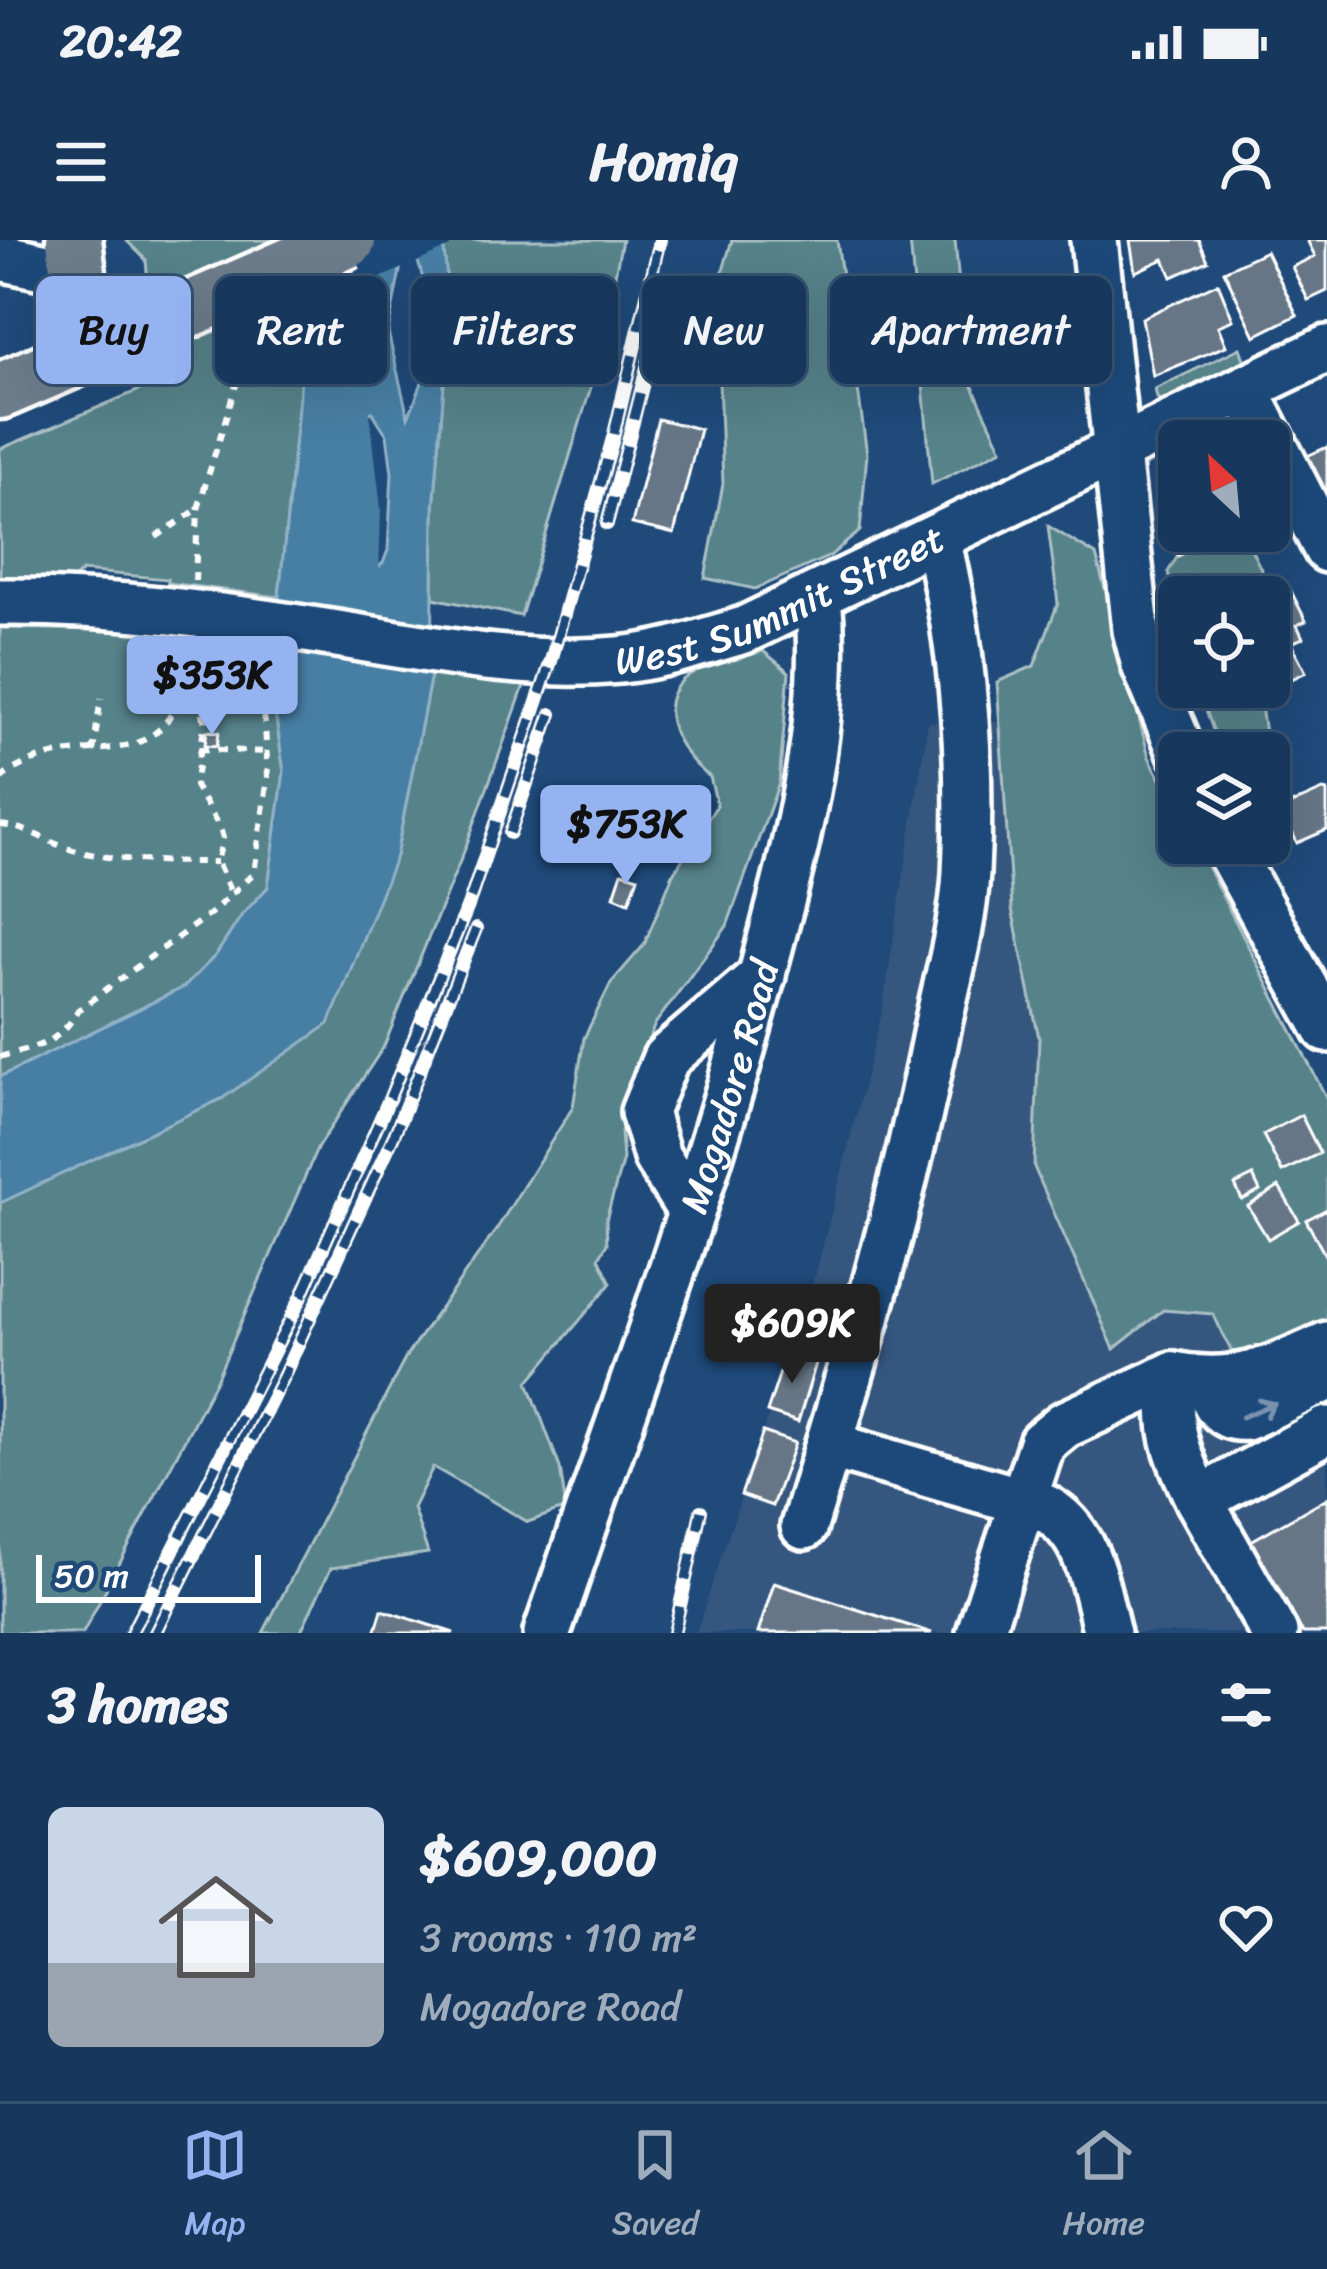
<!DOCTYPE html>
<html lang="en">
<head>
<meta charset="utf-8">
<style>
	body { margin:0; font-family:Sriracha,sans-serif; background:#203f62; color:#f1f3f6; height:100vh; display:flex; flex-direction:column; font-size:45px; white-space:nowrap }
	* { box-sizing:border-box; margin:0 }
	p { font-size:39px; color:#9eacbb }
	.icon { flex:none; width:66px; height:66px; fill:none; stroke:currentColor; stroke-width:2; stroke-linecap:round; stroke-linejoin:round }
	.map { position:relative; height:1393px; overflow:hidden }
	.panel { display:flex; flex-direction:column; background:#17385c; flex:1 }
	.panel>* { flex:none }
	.top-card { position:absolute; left:36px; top:36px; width:1257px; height:108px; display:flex; gap:24px }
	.needle { width:78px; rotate:334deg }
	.fabs { position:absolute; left:1158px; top:180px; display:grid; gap:24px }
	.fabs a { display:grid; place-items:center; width:132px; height:132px; border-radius:18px; background:#17385c; box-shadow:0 12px 48px #0002,0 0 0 3px #365272; font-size:60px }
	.scale { position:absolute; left:36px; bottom:30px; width:225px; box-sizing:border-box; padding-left:12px; border:6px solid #fff; border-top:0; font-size:33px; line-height:42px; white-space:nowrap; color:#fff; -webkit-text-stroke:9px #1f4a7a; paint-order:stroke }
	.price { position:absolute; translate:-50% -102px; padding:0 27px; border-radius:12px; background:#95b2f1; color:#111; font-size:39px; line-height:78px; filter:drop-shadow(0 3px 6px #0008) }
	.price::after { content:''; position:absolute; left:50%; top:72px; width:36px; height:27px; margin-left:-18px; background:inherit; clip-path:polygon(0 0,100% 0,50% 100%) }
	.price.on { background:#222; color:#fff }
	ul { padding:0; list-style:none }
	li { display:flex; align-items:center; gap:36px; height:300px; padding:0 48px }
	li+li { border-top:3px solid #365272 }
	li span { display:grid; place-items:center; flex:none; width:336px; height:240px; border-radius:18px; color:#555 }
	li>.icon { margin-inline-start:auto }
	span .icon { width:144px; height:144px; fill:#fffc; stroke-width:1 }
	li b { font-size:51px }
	h2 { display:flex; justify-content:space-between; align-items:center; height:144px; padding:0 48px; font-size:51px }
	.tag { padding:0 42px; border-radius:18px; background:#17385c; box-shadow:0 12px 48px #0002,0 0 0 3px #365272; font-size:42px; line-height:108px }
	.tag.on { background:#95b2f1; color:#111 }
	.status { display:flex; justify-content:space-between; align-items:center; height:84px; padding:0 60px; background:#17385c; direction:ltr }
	.status svg { height:33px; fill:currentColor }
	header { display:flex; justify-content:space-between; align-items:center; height:156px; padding:0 48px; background:#17385c; font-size:54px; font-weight:700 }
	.dock { display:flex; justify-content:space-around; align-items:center; height:168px; border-top:3px solid #365272; background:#17385c; font-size:33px; color:#9eacbb }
	.dock a { display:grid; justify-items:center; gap:6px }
	.dock .on { color:#95b2f1 }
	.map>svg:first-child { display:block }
	.built { fill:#34577e }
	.green { fill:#57828a; stroke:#abc0c4; stroke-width:3 }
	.water { fill:#477ea3; stroke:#91b2c8; stroke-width:3; fill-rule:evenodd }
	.pier { fill:#1f4a7a }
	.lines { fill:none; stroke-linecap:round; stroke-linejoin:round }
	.river { stroke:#477ea3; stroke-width:54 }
	.building { fill:#667686; stroke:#fff; stroke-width:3 }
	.minor-casing { stroke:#fff; stroke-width:54 }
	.major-casing { stroke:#fff; stroke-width:63 }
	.path { stroke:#fff; stroke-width:6; stroke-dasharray:9 9; stroke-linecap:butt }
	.minor { stroke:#1f4a7a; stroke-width:45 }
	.major { stroke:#6d7d8c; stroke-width:54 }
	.rail-casing { stroke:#fff; stroke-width:14 }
	.rail { stroke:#1f4a7a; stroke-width:9; stroke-dasharray:27; stroke-linecap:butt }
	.major-bridge-casing { stroke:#fff; stroke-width:63; stroke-linecap:butt }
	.major-bridge { stroke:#6d7d8c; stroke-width:54 }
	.oneway { stroke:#7992af }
	.labels { text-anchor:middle; stroke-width:12; stroke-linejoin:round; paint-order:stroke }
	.street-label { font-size:39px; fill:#fff; stroke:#1f4a7a }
</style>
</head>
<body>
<div class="status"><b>20:42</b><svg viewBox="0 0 49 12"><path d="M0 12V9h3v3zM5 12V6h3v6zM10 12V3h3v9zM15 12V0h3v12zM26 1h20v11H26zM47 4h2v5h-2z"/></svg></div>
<header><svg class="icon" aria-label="menu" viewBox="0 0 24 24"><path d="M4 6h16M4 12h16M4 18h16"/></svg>Homiq<svg class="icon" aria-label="person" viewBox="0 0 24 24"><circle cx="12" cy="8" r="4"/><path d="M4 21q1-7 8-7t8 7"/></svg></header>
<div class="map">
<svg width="1327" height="1393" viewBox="0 0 1327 1393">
	<rect width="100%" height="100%" fill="#1f4a7a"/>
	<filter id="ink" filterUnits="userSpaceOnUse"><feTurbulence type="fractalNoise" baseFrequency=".00833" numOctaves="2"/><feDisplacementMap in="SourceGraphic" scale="24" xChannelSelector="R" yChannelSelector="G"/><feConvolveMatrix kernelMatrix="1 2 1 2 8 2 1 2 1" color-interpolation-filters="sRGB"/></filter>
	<g filter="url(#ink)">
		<path class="built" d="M928,482H1000L1012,669L1039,798L1034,927L1163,1070L1327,1084V1393H696L816,1033L882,772Z"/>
		<path class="green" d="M126,0H315L279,357L168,343V339L82,331L70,344L0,343V209L156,143L146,20Z
			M453,0H622L595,134L521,376L433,358L434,269L450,69L443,4Z
			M732,0H837L867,214L860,291L830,316L755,349L705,338L723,244L719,142L704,95Z
			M910,0H955L967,134L1002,209L932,244Z
			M1240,108L1246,125L1161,160L1157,158L1155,149Z
			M1048,286L1096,315L1149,517L1179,573V603H1195L1327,859V1084L1239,1126L1213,1074L1163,1070L1114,1109L1034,927L1039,798L1012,669L997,442L1034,426L1058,363Z
			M1230,291H1254L1247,301L1269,345L1247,357H1179V383L1168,332L1178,316Z
			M0,388L109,390L198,400L199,394L253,401V410L266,412L284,532L268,647L242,675L216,715L184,747L0,837Z
			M763,411L789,432L779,543L727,686L655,784L638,826L621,892L623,919L606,980L607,1004L599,1018L611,1043L528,1142L560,1228L566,1268L528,1282L433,1227L413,1268L428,1313L331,1328L300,1393H263L407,1115L496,990L573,867L584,798L611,743L644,705L673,634L717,565L710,537C676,512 645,455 698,430C718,421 742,417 763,411Z
			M432,429L524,446L465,609L384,806L318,907L216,1140L83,1393H0V963L223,858L396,616Z
			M1198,447H1258L1271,532L1269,513H1221Z"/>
		<path class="water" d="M315,0H406L388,92L408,177C441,106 435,71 411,0H443L450,69L434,269L432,429L396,616L329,784L223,858L0,963V837L184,747L216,715L242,675L268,647L284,532L266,412L279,357ZM372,172L387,195L392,233L388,310L383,323L366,337L348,269L345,222L358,176Z"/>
		<path class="pier" d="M309,0H449L450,7L413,24L409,14L407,26L302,73Z"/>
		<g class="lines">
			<path class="river" d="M339,141L354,270L351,369"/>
		</g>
		<path class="building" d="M1130,0H1199L1208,21L1172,37L1164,19L1135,32Z
			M1307,0H1327V51L1308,60L1292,27L1315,16Z
			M1266,11L1297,75L1255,96L1224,31Z
			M1218,43L1233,80L1218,86L1226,106L1153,136L1142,78Z
			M658,179L700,189L674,294L632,284Z
			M1327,207V262L1305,217Z
			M1179,223V291H1230L1178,316L1168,289L1159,232Z
			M1275,342L1281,354L1290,349L1306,381L1297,385L1303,398L1291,403L1306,432L1265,452L1263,447H1269V357H1247Z
			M207,491L219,492L217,506L205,505Z
			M1323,550L1327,551V590L1297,603L1285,576L1291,573L1287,566Z
			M635,596L646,600L641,613L630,609Z
			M622,632L638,637L629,662L614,656Z
			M1301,875L1320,913L1282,932L1263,895Z
			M1253,936L1260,951L1242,960L1235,945Z
			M1279,947L1299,981L1268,999L1248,966Z
			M1327,969V1017H1326L1306,980Z
			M787,1111L817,1120L798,1182L767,1172Z
			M763,1192L795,1203L772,1266L741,1255Z
			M1327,1258V1393H1303L1251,1301Z
			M774,1343L932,1393H758Z
			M382,1370L454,1393H375Z"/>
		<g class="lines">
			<g class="minor-casing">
				<g id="minor">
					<path d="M1094,0L1136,390L1145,425L1182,513"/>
					<path d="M0,17L75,33"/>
					<path d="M1245,149L1327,309"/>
					<path id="s1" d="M0,362C114,361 225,376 337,394C430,409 525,429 619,420C662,416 703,402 744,390L1327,109"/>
					<path d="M1225,603L1327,789"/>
					<path d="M691,971L657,917L644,872L666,818L762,736"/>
					<path d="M1173,1135C1231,1148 1274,1130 1327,1105"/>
					<path d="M1173,1135C1167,1189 1175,1211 1199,1260"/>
					<path d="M1211,1141C1212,1164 1223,1179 1246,1177L1327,1138"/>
					<path d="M829,1205L1045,1268C1090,1293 1095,1347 1107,1393"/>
					<path d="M804,1286C854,1123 903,961 936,794C947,741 963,687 966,633C972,520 964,409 937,299"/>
					<path id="s2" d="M547,1393C623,1168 708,945 767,715C798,599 830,476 818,356"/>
					<path d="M980,1393L1042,1203L1064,1185L1173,1135"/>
					<path d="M1274,1393L1199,1260L1327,1190"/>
				</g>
			</g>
			<g class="major-casing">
				<path id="major" d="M74,0L81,60L101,107
					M0,151L186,71"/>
			</g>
			<path class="path" d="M156,297L198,269
				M195,341L198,269L236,145L234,96
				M187,440L205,481L195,546L220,588L223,598L217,622L232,655
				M199,509L266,512
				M93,512L101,458
				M0,539C82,475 171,562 190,408
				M0,585C28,587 46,602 73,610C118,622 171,622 217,622
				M0,817C36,806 58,806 78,770L211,673L254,633L268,537L261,420"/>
			<use href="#minor" class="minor"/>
			<use href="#major" class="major"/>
			<g class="rail-casing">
				<path id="rail" d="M607,284L656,92
					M510,593L551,474
					M131,1393L301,1058L390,857L468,666L551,421L613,198L660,0
					M155,1393L284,1135L395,893L476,689
					M674,1393L701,1271"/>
			</g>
			<use href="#rail" class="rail"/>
			<g class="major-bridge-casing">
				<path id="major-bridge" d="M186,71L348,0"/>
			</g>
			<use href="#major-bridge" class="major-bridge"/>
		</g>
		<defs><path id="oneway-shaft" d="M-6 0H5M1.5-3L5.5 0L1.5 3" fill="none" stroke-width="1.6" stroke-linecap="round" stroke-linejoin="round" transform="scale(3)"/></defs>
		<use class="oneway" href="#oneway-shaft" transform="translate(1259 1170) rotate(-23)"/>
	</g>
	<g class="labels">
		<g class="street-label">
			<text dy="14" stroke="none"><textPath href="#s1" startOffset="795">West Summit Street</textPath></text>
			<text dy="14" stroke="none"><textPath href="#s2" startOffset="576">Mogadore Road</textPath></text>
		</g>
	</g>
</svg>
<div class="fabs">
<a><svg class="needle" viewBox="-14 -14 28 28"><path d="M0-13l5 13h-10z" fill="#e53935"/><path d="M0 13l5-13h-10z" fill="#9eacbb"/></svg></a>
<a><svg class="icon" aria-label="locate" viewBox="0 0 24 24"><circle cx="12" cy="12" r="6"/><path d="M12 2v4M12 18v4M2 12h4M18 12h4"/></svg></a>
<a><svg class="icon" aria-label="layers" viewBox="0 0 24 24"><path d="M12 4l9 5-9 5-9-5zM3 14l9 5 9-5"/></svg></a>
</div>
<div class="scale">50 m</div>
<b class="price" style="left:212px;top:498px">$353K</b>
<b class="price" style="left:626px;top:647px">$753K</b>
<b class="price on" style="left:792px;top:1146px">$609K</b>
<div class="top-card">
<a class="tag on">Buy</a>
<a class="tag">Rent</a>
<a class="tag">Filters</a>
<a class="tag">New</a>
<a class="tag">Apartment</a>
</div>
</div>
<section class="panel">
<h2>3 homes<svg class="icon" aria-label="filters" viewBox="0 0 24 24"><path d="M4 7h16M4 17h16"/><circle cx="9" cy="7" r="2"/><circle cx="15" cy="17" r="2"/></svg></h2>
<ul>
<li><span style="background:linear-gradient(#c9d6e8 65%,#9aa5b1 0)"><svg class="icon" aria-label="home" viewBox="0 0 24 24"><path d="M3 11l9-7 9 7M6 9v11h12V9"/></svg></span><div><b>$609,000</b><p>3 rooms · 110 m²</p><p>Mogadore Road</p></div><svg class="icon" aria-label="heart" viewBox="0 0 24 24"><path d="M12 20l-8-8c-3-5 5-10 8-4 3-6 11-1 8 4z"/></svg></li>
</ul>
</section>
<nav class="dock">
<a class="on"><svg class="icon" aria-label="map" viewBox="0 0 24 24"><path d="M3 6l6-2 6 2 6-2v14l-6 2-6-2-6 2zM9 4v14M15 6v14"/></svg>Map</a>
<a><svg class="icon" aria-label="saved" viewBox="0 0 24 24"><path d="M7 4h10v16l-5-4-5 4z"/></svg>Saved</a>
<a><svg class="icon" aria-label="home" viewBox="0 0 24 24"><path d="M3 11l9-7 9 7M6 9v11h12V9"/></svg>Home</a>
</nav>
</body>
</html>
